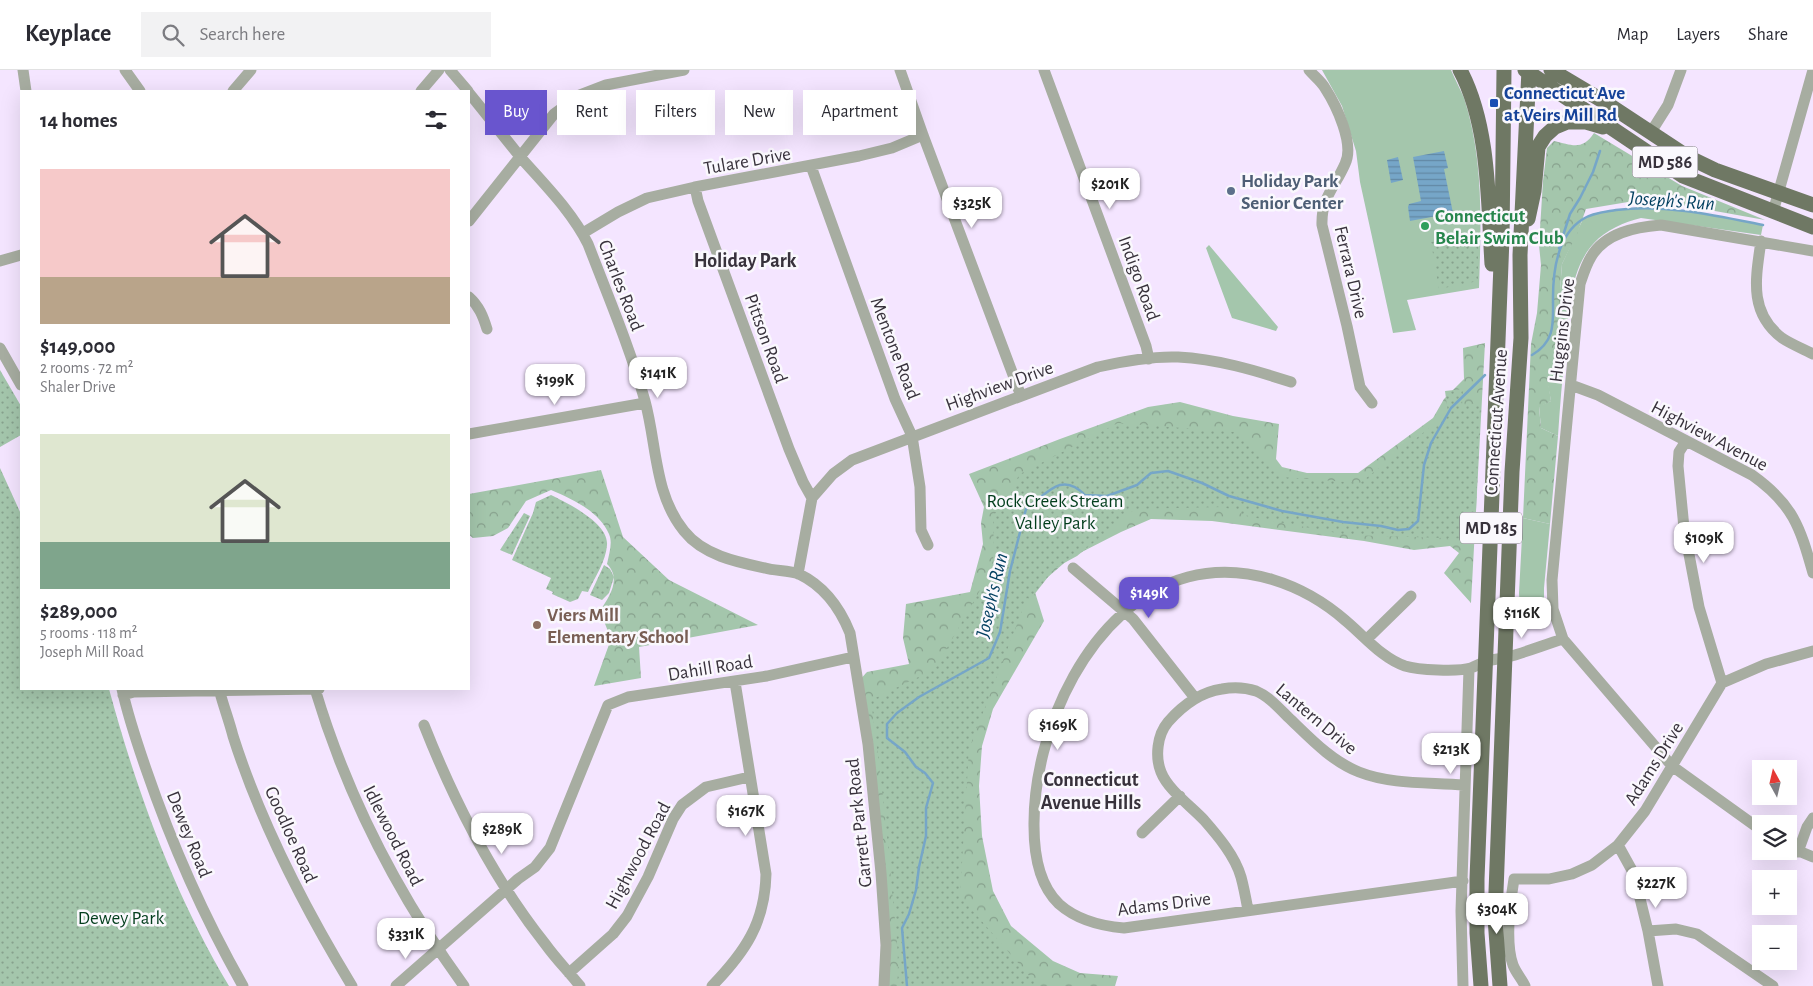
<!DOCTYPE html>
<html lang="en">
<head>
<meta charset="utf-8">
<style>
	body { margin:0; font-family:"Alegreya Sans",sans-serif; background:#f2f2f3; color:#2b2b33; height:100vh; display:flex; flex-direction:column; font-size:19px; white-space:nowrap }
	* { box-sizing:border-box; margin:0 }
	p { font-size:16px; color:#7c7c81 }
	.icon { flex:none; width:28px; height:28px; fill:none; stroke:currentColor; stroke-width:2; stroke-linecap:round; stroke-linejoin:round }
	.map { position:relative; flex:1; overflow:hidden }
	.details { position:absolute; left:20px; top:20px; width:450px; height:600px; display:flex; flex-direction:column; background:#fff; border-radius:0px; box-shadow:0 5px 20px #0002 }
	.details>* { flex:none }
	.banner { position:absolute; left:485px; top:20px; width:475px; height:45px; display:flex; gap:10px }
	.needle { width:32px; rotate:352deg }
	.tools { position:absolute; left:1752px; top:690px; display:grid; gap:10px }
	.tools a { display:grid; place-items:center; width:45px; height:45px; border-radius:0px; background:#fff; box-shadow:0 5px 20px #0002; font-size:25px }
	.price { position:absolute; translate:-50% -42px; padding:0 11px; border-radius:10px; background:#fff; color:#222; font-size:16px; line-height:32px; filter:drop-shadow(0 1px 2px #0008) }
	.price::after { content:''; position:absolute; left:50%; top:30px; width:15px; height:11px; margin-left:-8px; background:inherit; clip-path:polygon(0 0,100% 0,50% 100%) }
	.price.active { background:#6955ce; color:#fff }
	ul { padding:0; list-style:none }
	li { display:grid; align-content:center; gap:10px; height:265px; padding:0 20px }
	li span { display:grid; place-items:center; height:155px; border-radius:0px; color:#555 }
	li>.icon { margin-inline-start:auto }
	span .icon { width:90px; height:90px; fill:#fffc; stroke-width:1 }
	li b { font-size:21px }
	h2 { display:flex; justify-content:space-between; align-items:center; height:60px; padding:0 20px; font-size:21px }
	.pill { padding:0 18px; border-radius:0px; background:#fff; box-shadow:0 5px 20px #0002; font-size:18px; line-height:45px }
	.pill.active { background:#6955ce; color:#fff }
	header { display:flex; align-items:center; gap:30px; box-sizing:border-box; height:70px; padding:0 25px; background:#fff; border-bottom:1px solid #e1e1e2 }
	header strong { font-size:24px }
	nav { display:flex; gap:28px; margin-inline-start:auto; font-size:18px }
	.search { width:350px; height:45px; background:#f2f2f3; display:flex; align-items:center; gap:12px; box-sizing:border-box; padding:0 18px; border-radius:0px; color:#7c7c81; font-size:19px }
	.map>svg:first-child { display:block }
	.green { fill:#a4c6ac }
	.forest { fill:url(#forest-crowns) }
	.park { fill:url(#park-dots) }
	.water { fill:url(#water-rules) }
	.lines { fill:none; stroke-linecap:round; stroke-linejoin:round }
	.stream { stroke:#76a6c8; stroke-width:2.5 }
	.minor { stroke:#a7ada1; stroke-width:11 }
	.major { stroke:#6f7864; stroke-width:15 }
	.transit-dot { fill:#1a4fb4; stroke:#faf8fd; stroke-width:2 }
	.service-dot { fill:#5c6f8a; stroke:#faf8fd; stroke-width:2 }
	.leisure-dot { fill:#2e9e5b; stroke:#faf8fd; stroke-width:2 }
	.education-dot { fill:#8d6e63; stroke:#faf8fd; stroke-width:2 }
	.labels { text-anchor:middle; stroke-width:5; stroke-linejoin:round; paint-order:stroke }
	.shield { fill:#faf8fd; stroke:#726d76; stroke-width:1 }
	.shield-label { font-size:18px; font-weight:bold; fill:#38323c }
	.transit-label { font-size:19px; font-weight:bold; fill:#164399; stroke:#faf8fd; text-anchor:start }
	.street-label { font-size:19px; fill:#38323c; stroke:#faf8fd }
	.service-label { font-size:19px; font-weight:bold; fill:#4e5e75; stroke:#faf8fd; text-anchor:start }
	.leisure-label { font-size:19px; font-weight:bold; fill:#27864d; stroke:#faf8fd; text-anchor:start }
	.park-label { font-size:19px; fill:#023d1c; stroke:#faf8fd }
	.education-label { font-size:19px; font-weight:bold; fill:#785e54; stroke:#faf8fd; text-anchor:start }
	.water-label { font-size:20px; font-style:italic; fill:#003e5f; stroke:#faf8fd }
	.neighbourhood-label { font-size:20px; font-weight:bold; fill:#38323c; stroke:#faf8fd }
</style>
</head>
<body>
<header>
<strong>Keyplace</strong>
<div class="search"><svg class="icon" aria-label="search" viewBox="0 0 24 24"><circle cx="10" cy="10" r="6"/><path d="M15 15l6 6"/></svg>Search here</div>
<nav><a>Map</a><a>Layers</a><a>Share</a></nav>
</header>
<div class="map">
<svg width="1813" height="916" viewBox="0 0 1813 916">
	<defs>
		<pattern id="forest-crowns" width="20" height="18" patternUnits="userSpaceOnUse" patternTransform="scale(1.25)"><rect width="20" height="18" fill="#a4c6ac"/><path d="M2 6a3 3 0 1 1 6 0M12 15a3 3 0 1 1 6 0" fill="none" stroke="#87a18d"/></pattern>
		<pattern id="park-dots" width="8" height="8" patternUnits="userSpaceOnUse" patternTransform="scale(1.25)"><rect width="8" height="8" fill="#a4c6ac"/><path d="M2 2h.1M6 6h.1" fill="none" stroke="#87a18d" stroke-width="1.8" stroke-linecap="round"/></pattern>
		<pattern id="water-rules" width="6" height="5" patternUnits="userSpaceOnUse" patternTransform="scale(1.25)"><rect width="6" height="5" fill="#76a6c8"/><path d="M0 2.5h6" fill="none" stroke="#6288a4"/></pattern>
	</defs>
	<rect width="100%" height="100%" fill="#f4e5ff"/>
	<path class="green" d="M1322,0H1451C1455,9 1460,19 1464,28C1484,89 1481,155 1479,218L1407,230L1416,260L1393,263L1360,112L1356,81L1342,36Z
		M1641,137L1703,143L1763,155L1761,165L1641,148C1624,152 1606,160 1594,173C1569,200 1569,243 1566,278C1562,307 1560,336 1558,366L1541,358L1539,336L1551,331L1546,305L1561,258L1560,220L1562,194L1583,149L1599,142Z
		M1209,175L1278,257L1276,261L1232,248L1206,178Z
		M1523,448L1550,454L1544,518V551L1531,559L1521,554L1519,523Z"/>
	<path class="forest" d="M1594,63L1682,116L1765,150L1659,131L1628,132L1586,139L1577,164L1562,194L1560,220L1563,299L1547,305L1551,331L1539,337L1541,358L1558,366L1550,454L1523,448L1531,274L1537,243L1541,195L1539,175L1543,111L1547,78L1554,71C1572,75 1582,81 1594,63Z
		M1485,273L1471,533L1444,503L1459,483L1450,476L1414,480L1364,471L1212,451L1151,449L1121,462L1070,488L1034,519L1044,551L993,639L982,676L979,716L982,766L993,821L1011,856L1053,891L1080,903L1118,906L1115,916H884L886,875L857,613L867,602L909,594L903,568L906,534L970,522L983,474L981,453L984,437L969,404L1060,369L1148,337L1180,332L1233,346L1279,354L1276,389L1282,397L1307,403H1358L1433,348L1444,329L1464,309L1463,278Z
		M601,400L623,467L669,510L758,555L639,577L641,608L594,616L611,569L600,541C609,527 622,509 607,494C609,484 613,473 609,464C599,441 572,429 551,420L526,431L508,458L493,466L473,468L469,465V424Z"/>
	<path class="park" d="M1478,162V211L1439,219L1431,172Z
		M0,300L21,336V365L0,377Z
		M1463,319L1462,336L1480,332L1475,469L1348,465L1251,447L1224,437L1135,439L1077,486L1055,498L1030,530L1027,528L969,679L960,826L1038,916H897C900,885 895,852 892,821C887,757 879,694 871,630L935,599L991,501L994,483L993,447L1020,404L1118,353L1235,362L1282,407L1360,413L1448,343L1445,321Z
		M0,398L21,444V619H109C137,722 174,824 229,916H0Z
		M551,425C567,433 609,453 607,475C606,491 595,507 588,522L582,521L578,529L570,532L552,524L553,522L546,519L551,508L512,490L533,443L536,432Z
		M524,443L530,446L512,485L500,480Z
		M604,495L610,499L614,507L609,523L602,530L590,525Z"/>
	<path class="water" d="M1444,81L1448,98L1444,99L1453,143L1410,151L1408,137L1409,134L1421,131L1413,87Z
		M1398,87L1403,110L1391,113L1387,90Z"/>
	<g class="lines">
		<path class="stream" d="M1559,178L1570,144L1580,128L1593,102L1600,81
			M1532,285C1556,271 1553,252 1553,228C1553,200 1557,165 1583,149C1592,143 1605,142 1616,140C1666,134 1714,145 1763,155
			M907,916L902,858L909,844L916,820L919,797L926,766V738L933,713L925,703L916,697L905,682L887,668V654L897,643L919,627L989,588L1000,562L1010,501L1026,439C1046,425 1061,400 1085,425L1107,426L1137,415L1151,403L1168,401L1202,413L1229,426L1282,441L1343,452L1381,456L1398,460L1409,459L1418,451L1424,395L1431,373L1451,338L1485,305"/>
		<path class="minor" d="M23,0L26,21
			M125,0L140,21
			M450,0L468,21
			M900,0L923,65L1021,326
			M1044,0L1146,276L1149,289
			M1309,0C1314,6 1321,11 1325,18C1336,35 1355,74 1345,94C1335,117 1321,128 1322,155L1347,256L1360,317L1372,333
			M233,21L251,0
			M421,21L439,0
			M469,23C487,45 504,67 522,89C546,116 572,142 588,174C608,226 630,278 645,331C657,375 654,424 684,461C703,485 736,492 765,498C775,501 789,500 799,504C824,516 840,538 850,563L868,674L881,803L886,875L884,916
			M1651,62L1668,35L1681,0
			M811,96L895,329L912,366L920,417L921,460L928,475
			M695,117L698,131L789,379L803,412L812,428
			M1773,142L1813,0
			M469,151L554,44L580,25L606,15L684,0
			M583,163L618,142L647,128L695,117L859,86L892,78L923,65
			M1761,171C1756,207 1748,242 1782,268C1791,274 1803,279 1813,284
			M0,191L21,185
			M469,227C479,236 483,246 487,259
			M0,278L21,315
			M1571,315L1598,325L1752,405C1793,434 1800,457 1813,503
			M469,364L645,333
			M1686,371L1679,382L1678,396L1684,458L1699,537L1722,613
			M1073,498L1133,549L1195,628
			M798,504L812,428L833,404L852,390L1098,297C1124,291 1152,286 1178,287C1217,289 1254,300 1291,312
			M1367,569L1411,526
			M122,619C128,646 137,673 146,699C172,775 204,847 243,916
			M219,619C223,635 229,650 233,666C261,754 304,837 352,916
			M315,619C347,726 398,825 464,916
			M123,625L134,622L319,619
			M424,655C454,731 495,811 546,875C556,889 569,902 580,916
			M1761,760L1672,696L1563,569L1553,539L1552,510L1580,214C1583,205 1586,195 1591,187C1605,163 1635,157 1661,155L1813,181
			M1142,763L1180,726
			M1618,775L1634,804L1648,861L1658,916
			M1789,777L1813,787
			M1798,782L1807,757L1813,748
			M1463,811L1124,858C1100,856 1077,850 1059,834C1038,814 1034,783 1034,756C1033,662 1089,534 1188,507C1244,492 1304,514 1346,551C1365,567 1382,588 1405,596C1418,600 1458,602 1471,598C1476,596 1481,593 1487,591C1494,589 1501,589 1508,587C1526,582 1544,575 1563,569
			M1248,840C1246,829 1244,818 1241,807C1235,786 1218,766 1204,750C1191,736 1168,720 1161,702C1155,687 1157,665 1168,652C1182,636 1201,622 1222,619C1233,617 1244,617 1256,621C1268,626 1278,637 1288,647C1310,668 1331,691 1359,702C1392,715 1430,712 1464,715
			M1648,861L1676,859L1697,864L1773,916
			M569,903L613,864L627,846L648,807L673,749L682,735L706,717L749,707
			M396,916L518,809L535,797L550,778L608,635L628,627L767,606L853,587
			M712,916C745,882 765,853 766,804L735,612
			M1463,916L1461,841L1469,599
			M1525,916C1522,909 1516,903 1513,895C1505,874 1510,831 1514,809H1549L1572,804L1592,795L1618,775L1645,741L1722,613L1766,594L1813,581"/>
		<path class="major" d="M1460,0C1490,56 1488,133 1492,194
			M1525,0L1683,106L1813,157
			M1551,0L1603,31L1688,87L1715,100L1813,135
			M1528,149L1534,121L1538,77L1545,66L1555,57L1567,52H1586L1603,57
			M1481,916L1477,863V809L1502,168L1504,0
			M1500,916L1495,848L1512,402L1521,268L1520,185L1529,0"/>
	</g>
	<rect class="transit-dot" x="1489" y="28" width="10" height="10" rx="2.5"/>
	<circle class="service-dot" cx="1231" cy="121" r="5"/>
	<circle class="leisure-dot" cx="1425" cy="156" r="5"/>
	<circle class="education-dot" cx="537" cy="555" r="5"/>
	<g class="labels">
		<g class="shield">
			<rect x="1632.5" y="76.5" width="65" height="31" rx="4"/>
			<rect x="1460" y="442.5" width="62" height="31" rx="4"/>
		</g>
		<g class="shield-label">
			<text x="1665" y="98">MD 586</text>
			<text x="1491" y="464">MD 185</text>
		</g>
		<g class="transit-label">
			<text x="1504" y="29">Connecticut Ave<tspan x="1504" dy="22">at Veirs Mill Rd</tspan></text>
		</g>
		<g class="street-label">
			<text transform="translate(747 90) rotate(-10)" y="7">Tulare Drive</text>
			<text transform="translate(1352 202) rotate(77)" y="7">Ferrara Drive</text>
			<text transform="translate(1140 208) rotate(70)" y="7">Indigo Road</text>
			<text transform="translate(622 215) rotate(69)" y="7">Charles Road</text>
			<text transform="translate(1561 260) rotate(-83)" y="7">Huggins Drive</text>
			<text transform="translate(767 268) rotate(70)" y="7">Pittson Road</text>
			<text transform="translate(896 278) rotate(69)" y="7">Mentone Road</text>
			<text transform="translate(999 315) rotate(-20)" y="7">Highview Drive</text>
			<text transform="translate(1495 352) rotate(-86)" y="7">Connecticut Avenue</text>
			<text transform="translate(1710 365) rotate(28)" y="7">Highview Avenue</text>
			<text transform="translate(710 597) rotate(-9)" y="7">Dahill Road</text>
			<text transform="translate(1317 648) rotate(40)" y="7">Lantern Drive</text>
			<text transform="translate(1653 693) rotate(-58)" y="7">Adams Drive</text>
			<text transform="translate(858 753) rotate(-96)" y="7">Garrett Park Road</text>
			<text transform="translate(190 764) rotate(68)" y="7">Dewey Road</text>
			<text transform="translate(292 764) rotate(66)" y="7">Goodloe Road</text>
			<text transform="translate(394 765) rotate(63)" y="7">Idlewood Road</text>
			<text transform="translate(637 785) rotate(-62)" y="7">Highwood Road</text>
			<text transform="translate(1164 833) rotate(-7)" y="7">Adams Drive</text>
		</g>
		<g class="service-label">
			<text x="1241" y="117">Holiday Park<tspan x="1241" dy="22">Senior Center</tspan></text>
		</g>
		<g class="leisure-label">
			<text x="1435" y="152">Connecticut<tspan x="1435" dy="22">Belair Swim Club</tspan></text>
		</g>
		<g class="park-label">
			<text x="1055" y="437">Rock Creek Stream<tspan x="1055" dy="22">Valley Park</tspan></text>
			<text x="121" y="854">Dewey Park</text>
		</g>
		<g class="education-label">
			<text x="547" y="551">Viers Mill<tspan x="547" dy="22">Elementary School</tspan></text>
		</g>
		<g class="water-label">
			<text transform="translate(1672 130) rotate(4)" y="7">Joseph's Run</text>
			<text transform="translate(991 525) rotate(-77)" y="7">Joseph's Run</text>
		</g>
		<g class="neighbourhood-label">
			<text x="745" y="197">Holiday Park</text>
			<text x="1091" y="716">Connecticut<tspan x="1091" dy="23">Avenue Hills</tspan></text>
		</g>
	</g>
</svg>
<div class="tools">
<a><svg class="needle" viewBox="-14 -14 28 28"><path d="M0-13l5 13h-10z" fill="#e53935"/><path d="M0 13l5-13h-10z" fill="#7c7c81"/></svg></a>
<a><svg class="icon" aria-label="layers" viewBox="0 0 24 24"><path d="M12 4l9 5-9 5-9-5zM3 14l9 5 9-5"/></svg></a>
<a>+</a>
<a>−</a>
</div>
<b class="price" style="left:1110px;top:140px">$201K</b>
<b class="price" style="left:972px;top:159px">$325K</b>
<b class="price" style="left:658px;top:329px">$141K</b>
<b class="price" style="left:555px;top:336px">$199K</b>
<b class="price" style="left:1704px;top:494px">$109K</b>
<b class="price active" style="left:1149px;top:549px">$149K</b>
<b class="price" style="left:1522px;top:569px">$116K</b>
<b class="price" style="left:1058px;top:681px">$169K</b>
<b class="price" style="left:1451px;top:705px">$213K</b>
<b class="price" style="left:746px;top:767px">$167K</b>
<b class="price" style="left:502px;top:785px">$289K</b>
<b class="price" style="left:1656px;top:839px">$227K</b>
<b class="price" style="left:1497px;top:865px">$304K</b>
<b class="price" style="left:406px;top:890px">$331K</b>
<div class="banner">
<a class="pill active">Buy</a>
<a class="pill">Rent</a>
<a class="pill">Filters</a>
<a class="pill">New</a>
<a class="pill">Apartment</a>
</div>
<section class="details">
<h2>14 homes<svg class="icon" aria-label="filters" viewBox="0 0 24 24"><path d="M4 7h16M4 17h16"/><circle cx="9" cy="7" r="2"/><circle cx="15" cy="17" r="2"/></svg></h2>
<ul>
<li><span style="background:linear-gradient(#f6c9c9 70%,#b9a48a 0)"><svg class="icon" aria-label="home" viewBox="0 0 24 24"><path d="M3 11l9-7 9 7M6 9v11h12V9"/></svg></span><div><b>$149,000</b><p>2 rooms · 72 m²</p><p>Shaler Drive</p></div></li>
<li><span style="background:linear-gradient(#dfe7d0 70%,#7fa58c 0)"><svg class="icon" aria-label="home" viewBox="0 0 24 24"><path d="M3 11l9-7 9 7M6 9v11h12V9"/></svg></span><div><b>$289,000</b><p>5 rooms · 118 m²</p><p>Joseph Mill Road</p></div></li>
</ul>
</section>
</div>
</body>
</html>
